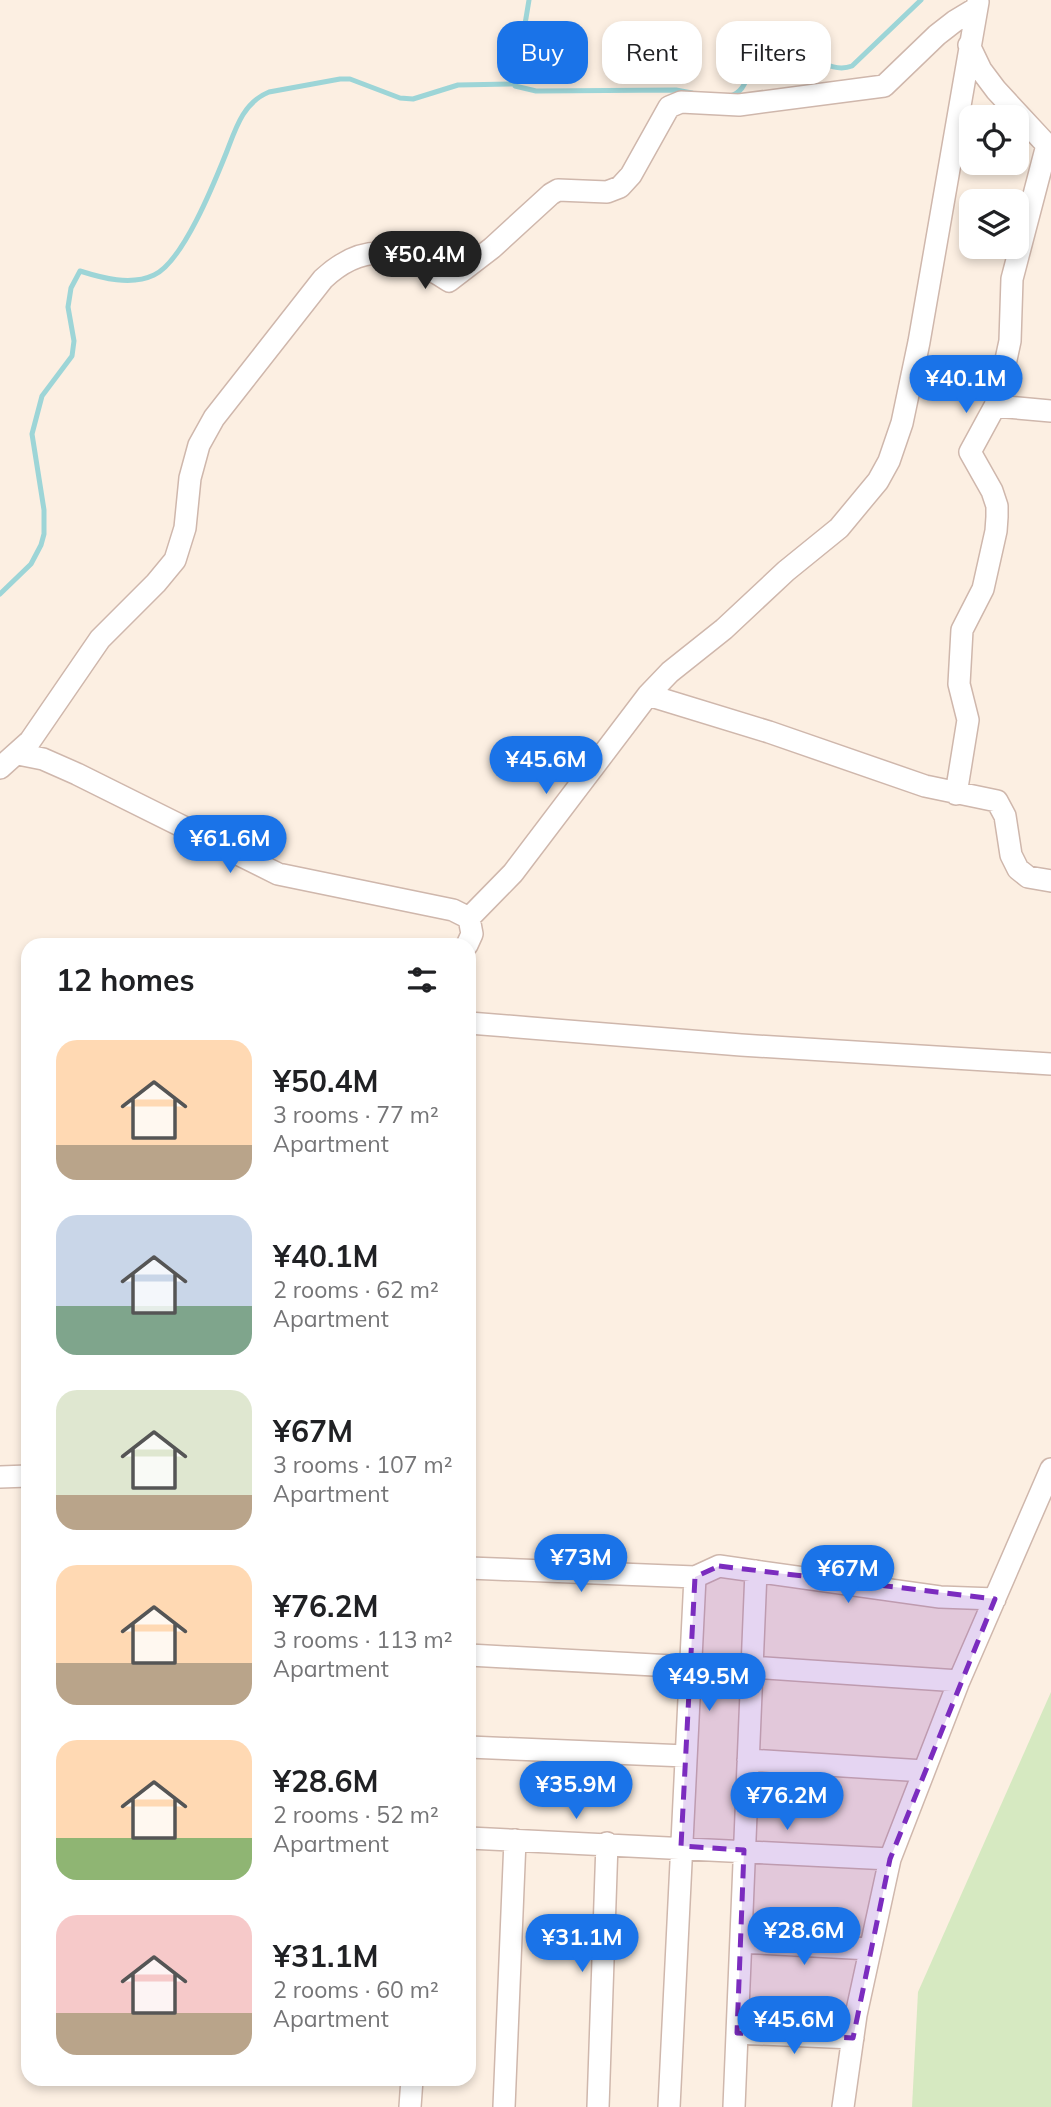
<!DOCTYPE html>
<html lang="en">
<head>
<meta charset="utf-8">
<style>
	body { margin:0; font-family:Mulish,sans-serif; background:#f2f2f2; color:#202124; height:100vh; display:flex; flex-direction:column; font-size:26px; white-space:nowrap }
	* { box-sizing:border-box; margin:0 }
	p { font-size:23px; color:#757577 }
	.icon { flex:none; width:38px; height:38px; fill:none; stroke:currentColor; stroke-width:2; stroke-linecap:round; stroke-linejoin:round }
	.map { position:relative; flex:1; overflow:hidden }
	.drawer { position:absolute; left:21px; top:938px; width:455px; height:1148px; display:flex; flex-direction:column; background:#fff; border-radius:21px; box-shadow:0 4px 10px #0003 }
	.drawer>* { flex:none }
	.top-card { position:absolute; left:497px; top:21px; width:448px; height:63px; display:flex; gap:14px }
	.tools { position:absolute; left:959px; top:105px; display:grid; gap:14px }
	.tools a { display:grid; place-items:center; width:70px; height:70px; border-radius:14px; background:#fff; box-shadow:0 4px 10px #0003; font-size:35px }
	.price { position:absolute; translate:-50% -60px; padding:0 16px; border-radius:24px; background:#1a73e8; color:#fff; font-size:23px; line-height:46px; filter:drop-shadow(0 2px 4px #0008) }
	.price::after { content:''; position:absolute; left:50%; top:42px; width:21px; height:16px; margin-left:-10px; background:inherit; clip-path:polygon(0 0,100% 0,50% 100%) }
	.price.selected { background:#222; color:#fff }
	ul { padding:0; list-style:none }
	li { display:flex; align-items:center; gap:21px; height:175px; padding:0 35px }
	li span { display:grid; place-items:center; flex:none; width:196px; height:140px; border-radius:21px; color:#555 }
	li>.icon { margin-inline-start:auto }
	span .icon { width:84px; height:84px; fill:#fffc; stroke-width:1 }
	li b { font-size:30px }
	h2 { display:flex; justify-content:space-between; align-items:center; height:84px; padding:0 35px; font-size:30px }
	.tag { padding:0 24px; border-radius:21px; background:#fff; box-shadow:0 4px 10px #0003; font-size:24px; line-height:63px }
	.tag.selected { background:#1a73e8; color:#fff }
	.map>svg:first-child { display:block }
	.green { fill:#d6e9c1 }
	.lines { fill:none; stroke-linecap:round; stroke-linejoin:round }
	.stream { stroke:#9dd5d7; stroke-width:5 }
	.minor-casing { stroke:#cfb7ac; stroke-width:24 }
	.minor { stroke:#fff; stroke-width:21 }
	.marked { fill:#7b2cbf; fill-opacity:0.2; stroke:#7b2cbf; stroke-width:5; stroke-dasharray:14 9; stroke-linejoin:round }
</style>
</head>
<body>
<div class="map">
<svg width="1051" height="2107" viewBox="0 0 1051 2107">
	<rect width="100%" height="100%" fill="#fcefe2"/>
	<path class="green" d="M1051,1692V2107H912L918,1992Z"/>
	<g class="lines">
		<path class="stream" d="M515,86L536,91L676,90L692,93
			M730,96C753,90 744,58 773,51C806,44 826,76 852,66L921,0
			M0,594L31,564L41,545L44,534V510L32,434L42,396L72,356L74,341L68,307L71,288L80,271C102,278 131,286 154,275C183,262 215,181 227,151C236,127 244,102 269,92L340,79H350L400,98L413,99L458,85L515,84L529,0"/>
		<g class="minor-casing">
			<path id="minor" d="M995,406L1051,411
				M648,695L769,732L925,786L997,801L1005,816L1011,855L1018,869L1028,877L1051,881
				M18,754L43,759L77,774L278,874L453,910L469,918
				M0,768L30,741L100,639L156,583L175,560L185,528L190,478L199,445L214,418L323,279C367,238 403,251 449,281L492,248L551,194L558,190L607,192L620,187L631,175L669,107L681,102L739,105L884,86L937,35L955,21L975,9
				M956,794L968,720L959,684L962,630L983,589L996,531L997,517V506L992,491L970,452L995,406L999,392L1010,341L1012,279L1047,145L996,90L981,70L969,45
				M469,918L513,873L648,695L670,672L724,629L786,571L839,528L878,481L889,461L902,423L919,342L978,2
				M467,945L472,934L469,918
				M469,1023L741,1045L1051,1064
				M0,1477L28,1476
				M469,1568L695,1577L719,1566L940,1597L995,1599
				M469,1655L691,1667
				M752,1667L959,1681
				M469,1747L686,1756
				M748,1760L924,1771
				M469,1838L890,1859
				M741,1942L870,1949
				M737,2033L853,2038
				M410,2107L412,2079
				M504,2107L515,1840
				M598,2107L607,1843
				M669,2107L695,1577
				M734,2107L756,1571
				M843,2107L856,2015L890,1859L959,1681L1051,1469"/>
		</g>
		<use href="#minor" class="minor"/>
	</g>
	<path class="marked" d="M719,1566L995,1599L890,1859L853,2038L737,2033L744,1850L681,1846L695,1577Z"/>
</svg>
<div class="tools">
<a><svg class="icon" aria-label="locate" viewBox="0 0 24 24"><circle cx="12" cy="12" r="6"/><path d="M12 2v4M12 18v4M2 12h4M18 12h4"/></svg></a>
<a><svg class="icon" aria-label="layers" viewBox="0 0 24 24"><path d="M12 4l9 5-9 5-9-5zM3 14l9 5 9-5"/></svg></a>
</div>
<b class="price selected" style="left:425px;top:291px">¥50.4M</b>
<b class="price" style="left:966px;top:415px">¥40.1M</b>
<b class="price" style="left:546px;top:796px">¥45.6M</b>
<b class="price" style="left:230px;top:875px">¥61.6M</b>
<b class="price" style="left:581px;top:1594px">¥73M</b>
<b class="price" style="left:848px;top:1605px">¥67M</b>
<b class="price" style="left:709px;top:1713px">¥49.5M</b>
<b class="price" style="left:576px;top:1821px">¥35.9M</b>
<b class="price" style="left:787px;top:1832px">¥76.2M</b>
<b class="price" style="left:804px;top:1967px">¥28.6M</b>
<b class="price" style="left:582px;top:1974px">¥31.1M</b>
<b class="price" style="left:794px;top:2056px">¥45.6M</b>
<div class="top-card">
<a class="tag selected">Buy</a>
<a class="tag">Rent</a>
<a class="tag">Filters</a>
</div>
<section class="drawer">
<h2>12 homes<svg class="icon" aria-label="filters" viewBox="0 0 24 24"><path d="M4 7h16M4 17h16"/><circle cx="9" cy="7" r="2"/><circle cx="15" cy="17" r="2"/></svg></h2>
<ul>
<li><span style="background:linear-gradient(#ffd9b3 75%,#b9a48a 0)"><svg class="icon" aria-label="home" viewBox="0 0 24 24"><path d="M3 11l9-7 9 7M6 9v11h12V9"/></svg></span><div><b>¥50.4M</b><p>3 rooms · 77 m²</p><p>Apartment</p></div></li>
<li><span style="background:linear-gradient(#c9d6e8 65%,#7fa58c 0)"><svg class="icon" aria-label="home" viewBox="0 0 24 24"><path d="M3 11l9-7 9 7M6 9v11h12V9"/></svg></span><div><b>¥40.1M</b><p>2 rooms · 62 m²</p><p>Apartment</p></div></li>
<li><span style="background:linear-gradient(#dfe7d0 75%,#b9a48a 0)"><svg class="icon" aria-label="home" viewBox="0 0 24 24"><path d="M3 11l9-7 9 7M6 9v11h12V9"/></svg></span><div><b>¥67M</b><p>3 rooms · 107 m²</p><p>Apartment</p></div></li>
<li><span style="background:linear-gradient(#ffd9b3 70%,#b9a48a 0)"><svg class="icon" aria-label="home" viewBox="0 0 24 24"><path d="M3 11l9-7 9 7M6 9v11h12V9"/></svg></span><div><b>¥76.2M</b><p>3 rooms · 113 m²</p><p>Apartment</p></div></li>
<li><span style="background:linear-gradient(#ffd9b3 70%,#8fb573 0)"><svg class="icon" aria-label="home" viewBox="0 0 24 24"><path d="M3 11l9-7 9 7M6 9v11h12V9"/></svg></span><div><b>¥28.6M</b><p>2 rooms · 52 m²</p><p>Apartment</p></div></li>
<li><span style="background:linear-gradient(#f6c9c9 70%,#b9a48a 0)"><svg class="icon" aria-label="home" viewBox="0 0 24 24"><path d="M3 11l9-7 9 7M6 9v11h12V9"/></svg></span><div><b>¥31.1M</b><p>2 rooms · 60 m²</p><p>Apartment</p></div></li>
</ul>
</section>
</div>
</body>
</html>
